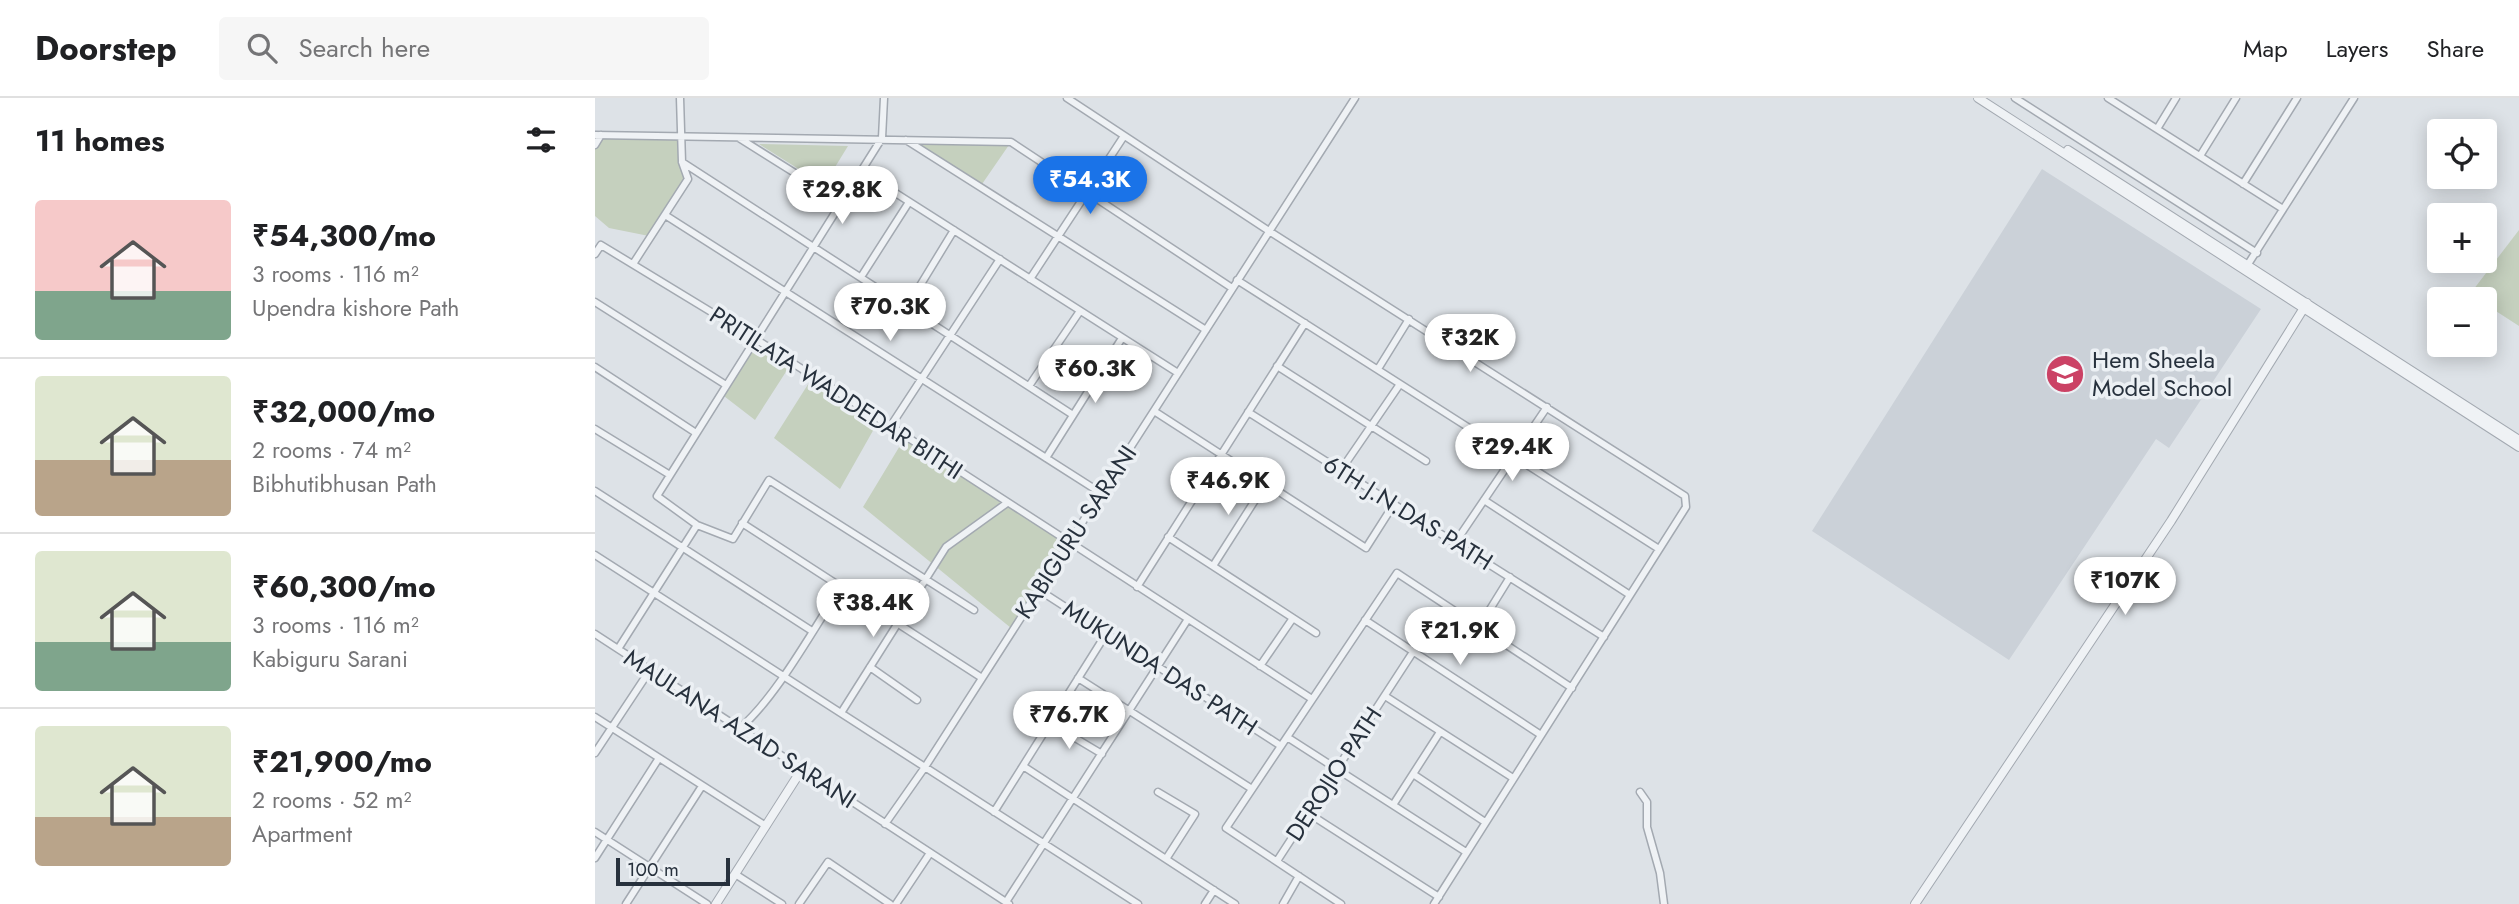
<!DOCTYPE html>
<html lang="en">
<head>
<meta charset="utf-8">
<style>
	body { margin:0; font-family:Jost,sans-serif; background:#f6f6f6; color:#202124; height:100vh; display:flex; flex-direction:column; font-size:26px; white-space:nowrap }
	* { box-sizing:border-box; margin:0 }
	p { font-size:23px; color:#757577 }
	.icon { flex:none; width:38px; height:38px; fill:none; stroke:currentColor; stroke-width:2; stroke-linecap:round; stroke-linejoin:round }
	.map { position:relative; flex:1; overflow:hidden }
	.drawer { display:flex; flex-direction:column; background:#fff; width:595px }
	.drawer>* { flex:none }
	.buttons { position:absolute; left:1832px; top:21px; display:grid; gap:14px }
	.buttons a { display:grid; place-items:center; width:70px; height:70px; border-radius:7px; background:#fff; box-shadow:0 4px 18px #0003; font-size:35px }
	.scale { position:absolute; left:21px; bottom:18px; width:114px; box-sizing:border-box; padding-left:7px; border:4px solid #27313d; border-top:0; font-size:19px; line-height:24px; white-space:nowrap; color:#27313d; -webkit-text-stroke:5px #ecf0f4; paint-order:stroke }
	.price { position:absolute; translate:-50% -60px; padding:0 16px; border-radius:24px; background:#fff; color:#222; font-size:23px; line-height:46px; filter:drop-shadow(0 2px 4px #0008) }
	.price::after { content:''; position:absolute; left:50%; top:42px; width:21px; height:16px; margin-left:-10px; background:inherit; clip-path:polygon(0 0,100% 0,50% 100%) }
	.price.current { background:#1a73e8; color:#fff }
	ul { padding:0; list-style:none }
	li { display:flex; align-items:center; gap:21px; height:175px; padding:0 35px }
	li+li { border-top:2px solid #e0e0e0 }
	li span { display:grid; place-items:center; flex:none; width:196px; height:140px; border-radius:7px; color:#555 }
	li>.icon { margin-inline-start:auto }
	span .icon { width:84px; height:84px; fill:#fffc; stroke-width:1 }
	li b { font-size:30px }
	h2 { display:flex; justify-content:space-between; align-items:center; height:84px; padding:0 35px; font-size:30px }
	header { display:flex; align-items:center; gap:42px; box-sizing:border-box; height:98px; padding:0 35px; background:#fff; border-bottom:2px solid #e0e0e0 }
	header strong { font-size:33px }
	nav { display:flex; gap:38px; margin-inline-start:auto; font-size:24px }
	.search { width:490px; height:63px; background:#f6f6f6; display:flex; align-items:center; gap:18px; box-sizing:border-box; padding:0 24px; border-radius:7px; color:#757577; font-size:26px }
	main { display:flex; flex:1; min-height:0 }
	.map>svg:first-child { display:block }
	.built { fill:#cbd1d8 }
	.green { fill:#c5d0be }
	.lines { fill:none; stroke-linecap:round; stroke-linejoin:round }
	.minor-casing { stroke:#a3a9b1; stroke-width:9 }
	.tertiary-casing { stroke:#a3a9b1; stroke-width:10 }
	.minor { stroke:#eff2f5; stroke-width:6 }
	.tertiary { stroke:#eff2f5; stroke-width:8 }
	.labels { text-anchor:middle; stroke-width:7; stroke-linejoin:round; paint-order:stroke }
	.poi-label { font-size:24px; fill:#27313d; stroke:#ecf0f4; text-anchor:start }
	.street-label { font-size:24px; fill:#27313d; stroke:#ecf0f4 }
</style>
</head>
<body>
<header>
<strong>Doorstep</strong>
<div class="search"><svg class="icon" aria-label="search" viewBox="0 0 24 24"><circle cx="10" cy="10" r="6"/><path d="M15 15l6 6"/></svg>Search here</div>
<nav><a>Map</a><a>Layers</a><a>Share</a></nav>
</header>
<main>
<section class="drawer">
<h2>11 homes<svg class="icon" aria-label="filters" viewBox="0 0 24 24"><path d="M4 7h16M4 17h16"/><circle cx="9" cy="7" r="2"/><circle cx="15" cy="17" r="2"/></svg></h2>
<ul>
<li><span style="background:linear-gradient(#f6c9c9 65%,#7fa58c 0)"><svg class="icon" aria-label="home" viewBox="0 0 24 24"><path d="M3 11l9-7 9 7M6 9v11h12V9"/></svg></span><div><b>₹54,300/mo</b><p>3 rooms · 116 m²</p><p>Upendra kishore Path</p></div></li>
<li><span style="background:linear-gradient(#dfe7d0 60%,#b9a48a 0)"><svg class="icon" aria-label="home" viewBox="0 0 24 24"><path d="M3 11l9-7 9 7M6 9v11h12V9"/></svg></span><div><b>₹32,000/mo</b><p>2 rooms · 74 m²</p><p>Bibhutibhusan Path</p></div></li>
<li><span style="background:linear-gradient(#dfe7d0 65%,#7fa58c 0)"><svg class="icon" aria-label="home" viewBox="0 0 24 24"><path d="M3 11l9-7 9 7M6 9v11h12V9"/></svg></span><div><b>₹60,300/mo</b><p>3 rooms · 116 m²</p><p>Kabiguru Sarani</p></div></li>
<li><span style="background:linear-gradient(#dfe7d0 65%,#b9a48a 0)"><svg class="icon" aria-label="home" viewBox="0 0 24 24"><path d="M3 11l9-7 9 7M6 9v11h12V9"/></svg></span><div><b>₹21,900/mo</b><p>2 rooms · 52 m²</p><p>Apartment</p></div></li>
</ul>
</section>
<div class="map">
<svg width="1924" height="806" viewBox="0 0 1924 806">
	<rect width="100%" height="100%" fill="#dde2e7"/>
	<path class="built" d="M1447,71L1666,211L1574,350L1561,341L1414,562L1217,433Z"/>
	<path class="green" d="M7,39L85,41L92,84L54,138L14,130L0,118V51Z
		M317,43L416,44L385,89Z
		M164,46L253,48L229,87Z
		M1924,132V228L1890,206V201H1882L1875,196Z
		M159,243L196,266L160,322L125,295Z
		M217,280L284,322L245,391L179,340Z
		M309,341L474,445L416,530L268,409Z"/>
	<g class="lines">
		<g class="minor-casing">
			<path id="minor" d="M289,0L287,40L62,398L102,427L138,441L174,382L379,512
				M472,0L674,133L1090,398L1091,409L839,806
				M1420,0L1662,155
				M1513,0L1688,111
				M1562,31L1581,0
				M0,37L416,44L637,190
				M144,40L246,104
				M311,42L611,232
				M0,47L6,37
				M1605,58L1641,0
				M87,64L478,317
				M266,73L583,275
				M1648,86L1702,0
				M70,117L506,395
				M0,156L6,147L159,240L717,601
				M38,166L93,81L87,64L85,0
				M1650,171L1759,0
				M266,179L314,104
				M435,181L529,38
				M642,182L1064,451
				M0,204L131,287
				M312,209L359,132
				M682,268L831,363
				M0,269L101,335
				M783,271L814,221
				M434,288L485,213
				M559,313L771,450L799,406
				M653,314L1009,539
				M295,329L405,161
				M0,331L75,377
				M451,360L527,240
				M746,372L805,286
				M0,393L217,533
				M889,402L1035,497
				M147,425L387,580
				M573,439L721,535
				M860,445L952,309
				M0,457L543,806
				M618,468L671,385
				M542,489L710,225
				M444,492L686,648
				M770,522L946,637
				M884,529L915,479
				M0,536L414,806
				M23,551L102,427
				M665,568L698,520
				M275,569L322,602
				M483,580L657,691
				M790,598L918,680
				M246,615L351,449L412,405
				M0,619L171,728
				M455,625L507,656
				M144,631C181,600 219,530 246,489
				M692,639L871,754
				M0,655L55,572
				M428,668L640,806
				M818,676L890,724
				M563,694L600,716L571,761
				M1045,694L1052,704V729L1065,775L1069,806
				M798,707L845,634
				M399,714L511,536
				M713,715L844,799
				M290,726L330,669L760,0
				M0,734L112,806
				M0,760L64,660
				M682,763L818,554
				M140,776L187,806
				M411,804L593,521
				M31,806L107,688
				M204,806L233,764L295,806
				M301,806L335,755
				M610,806L619,792
				M688,806L704,778
				M746,806L631,730L802,475L977,590"/>
		</g>
		<g class="tertiary-casing">
			<path id="tertiary" d="M1383,0L1924,349
				M1473,52L1924,342
				M121,806L207,671
				M1320,806L1576,423L1712,205"/>
		</g>
		<use href="#minor" class="minor"/>
		<use href="#tertiary" class="tertiary"/>
	</g>
	<defs>
		<g id="school-disc" transform="scale(2.0125)"><circle r="9.5" fill="#cb4265" stroke="#ecf0f4"/><path d="M0-5L7-2L0 1L-7-2ZM-4 1L0 2.5L4 1V4Q0 6-4 4Z" fill="#fff"/></g>
	</defs>
	<g fill-rule="evenodd">
		<use href="#school-disc" x="1470" y="276"/>
	</g>
	<g class="labels">
		<g class="poi-label">
			<text x="1497" y="270">Hem Sheela<tspan x="1497" dy="28">Model School</tspan></text>
		</g>
		<g class="street-label">
			<text transform="translate(241 295) rotate(33)" y="8">PRITILATA WADDEDAR BITHI</text>
			<text transform="translate(813 415) rotate(32)" y="8">6TH J.N.DAS PATH</text>
			<text transform="translate(481 434) rotate(-57)" y="8">KABIGURU SARANI</text>
			<text transform="translate(565 570) rotate(33)" y="8">MUKUNDA DAS PATH</text>
			<text transform="translate(145 631) rotate(33)" y="8">MAULANA AZAD SARANI</text>
			<text transform="translate(739 676) rotate(-57)" y="8">DEROJIO PATH</text>
		</g>
	</g>
</svg>
<div class="buttons">
<a><svg class="icon" aria-label="locate" viewBox="0 0 24 24"><circle cx="12" cy="12" r="6"/><path d="M12 2v4M12 18v4M2 12h4M18 12h4"/></svg></a>
<a>+</a>
<a>−</a>
</div>
<div class="scale">100 m</div>
<b class="price current" style="left:495px;top:118px">₹54.3K</b>
<b class="price" style="left:247px;top:128px">₹29.8K</b>
<b class="price" style="left:295px;top:245px">₹70.3K</b>
<b class="price" style="left:875px;top:276px">₹32K</b>
<b class="price" style="left:500px;top:307px">₹60.3K</b>
<b class="price" style="left:917px;top:385px">₹29.4K</b>
<b class="price" style="left:633px;top:419px">₹46.9K</b>
<b class="price" style="left:1530px;top:519px">₹107K</b>
<b class="price" style="left:278px;top:541px">₹38.4K</b>
<b class="price" style="left:865px;top:569px">₹21.9K</b>
<b class="price" style="left:474px;top:653px">₹76.7K</b>
</div>
</main>
</body>
</html>
